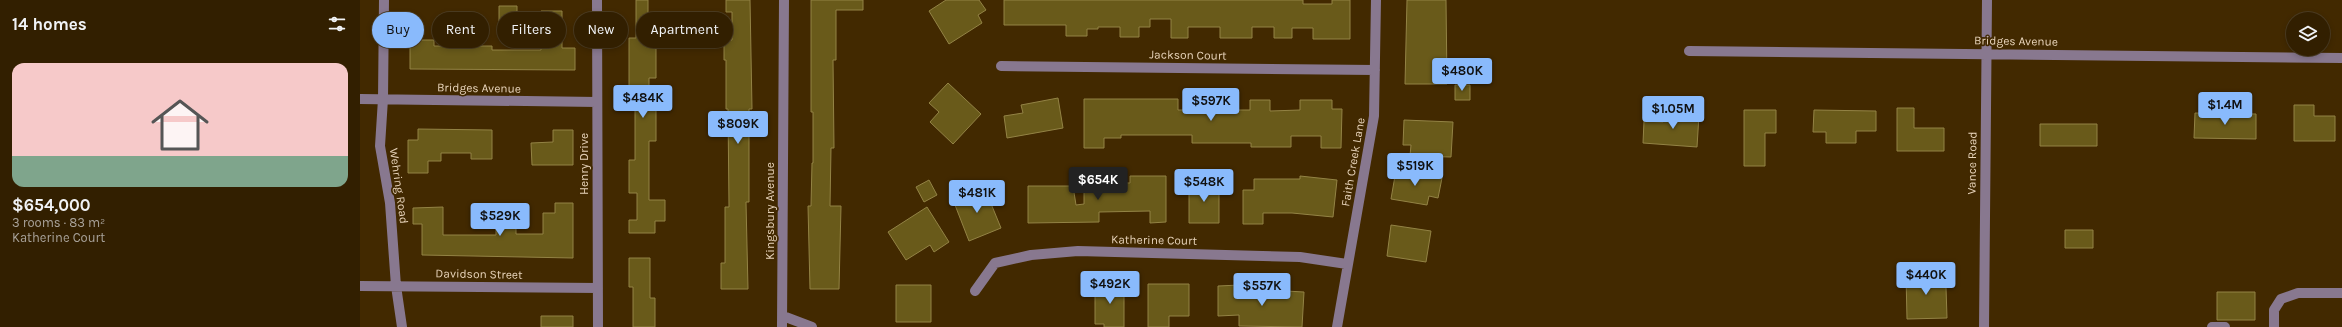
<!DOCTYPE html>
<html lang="en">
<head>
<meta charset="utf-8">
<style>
	body { margin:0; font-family:Karla,sans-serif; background:#3a270a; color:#f1f3f6; height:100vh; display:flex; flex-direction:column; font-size:15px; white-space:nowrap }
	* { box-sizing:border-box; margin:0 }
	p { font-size:13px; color:#a8a299 }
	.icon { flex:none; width:22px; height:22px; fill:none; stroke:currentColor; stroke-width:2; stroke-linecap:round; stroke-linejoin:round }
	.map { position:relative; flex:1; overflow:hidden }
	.side { display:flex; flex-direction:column; background:#321f00; width:360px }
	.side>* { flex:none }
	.hud { position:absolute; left:12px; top:12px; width:380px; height:36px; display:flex; gap:8px }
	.tools { position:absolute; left:1926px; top:12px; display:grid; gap:8px }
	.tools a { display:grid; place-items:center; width:44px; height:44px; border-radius:50%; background:#321f00; box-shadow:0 2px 6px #0003,0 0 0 1px #4d3d22; font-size:20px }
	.price { position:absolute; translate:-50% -34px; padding:0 9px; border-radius:4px; background:#89bafc; color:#111; font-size:13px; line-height:26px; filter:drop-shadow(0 1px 2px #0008) }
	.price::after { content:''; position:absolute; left:50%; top:24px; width:12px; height:9px; margin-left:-6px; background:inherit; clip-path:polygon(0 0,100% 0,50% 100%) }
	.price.selected { background:#222; color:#fff }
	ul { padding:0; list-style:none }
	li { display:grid; align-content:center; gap:8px; height:212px; padding:0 12px }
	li+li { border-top:1px solid #4d3d22 }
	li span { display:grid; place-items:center; height:124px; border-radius:12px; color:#555 }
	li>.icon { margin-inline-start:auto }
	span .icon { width:72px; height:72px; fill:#fffc; stroke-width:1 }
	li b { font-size:17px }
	h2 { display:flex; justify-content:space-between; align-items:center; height:48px; padding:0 12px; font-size:17px }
	.tag { padding:0 14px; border-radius:18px; background:#321f00; box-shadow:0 2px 6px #0003,0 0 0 1px #4d3d22; font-size:14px; line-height:36px }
	.tag.selected { background:#89bafc; color:#111 }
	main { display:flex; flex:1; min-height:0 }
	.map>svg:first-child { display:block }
	.building { fill:#695a1a; stroke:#938345 }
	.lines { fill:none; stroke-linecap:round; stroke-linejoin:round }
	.minor { stroke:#88788f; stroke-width:10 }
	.labels { text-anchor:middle; stroke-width:3.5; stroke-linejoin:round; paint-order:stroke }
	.street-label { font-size:12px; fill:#e7d3b9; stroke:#422900 }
</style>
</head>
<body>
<main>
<section class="side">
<h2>14 homes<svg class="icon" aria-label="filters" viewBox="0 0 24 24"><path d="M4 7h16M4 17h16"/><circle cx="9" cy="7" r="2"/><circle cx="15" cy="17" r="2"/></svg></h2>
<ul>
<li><span style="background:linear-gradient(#f6c9c9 75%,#7fa58c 0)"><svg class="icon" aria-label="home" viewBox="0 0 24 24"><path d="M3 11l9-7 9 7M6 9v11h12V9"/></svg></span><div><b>$654,000</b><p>3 rooms · 83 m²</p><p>Katherine Court</p></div></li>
</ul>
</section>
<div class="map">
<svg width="1982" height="327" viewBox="0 0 1982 327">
	<rect width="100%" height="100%" fill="#422900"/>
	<path class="building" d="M276,0H288V16H296V78H289V107H296V141H289V200H305V221H295V233H269V220H277V193H269V160H275V100H269V38H276Z
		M366,0H390L392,109H389V202H386L388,289H361V263H365V207H369L368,109H366V60H364V40H372V12H366Z
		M451,0H503V10H476V60H473L474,148H471L470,206H481L479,289H450L448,206H451L452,163H453V112H451Z
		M586,0H619L626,10L618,15L622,23L589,44L569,11Z
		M644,0H943V4H972V0H990V39H953V28H932V38H914V27H892V38H860V27H828V38H811V19H790V27H779V37H760V27H738V29H727V36H706V25H644Z
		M1047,0H1086L1087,84H1045Z
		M139,6H157V21H139Z
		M181,11H202V48H215V70L50,69V40H74V46H132V50H181Z
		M588,83L621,114L593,144L570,122L579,112L569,103Z
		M1095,85H1110V100H1095Z
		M698,98L703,128L647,138L644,116L663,113L661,105Z
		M724,99H818V110H841V99H853V110H890V100H910V111L940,110V100H972V109H982L981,148H961V136H931V147H891V143H832V135H761V138H744V148H724Z
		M1934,105H1954V116H1975V141H1934Z
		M1537,108H1554V128H1584V151H1537Z
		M1384,110H1416V133H1405V166H1384Z
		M1454,110L1516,111V131H1496V143H1466V132H1453Z
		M1304,112L1339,115L1337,147L1283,143L1284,121L1303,122Z
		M1835,113L1896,114V139L1834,138Z
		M1044,120L1093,122L1091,157L1050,156L1051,145H1043Z
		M1680,124H1737V146H1680Z
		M58,129L132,130V159H111V153H81V161H68V173H48V140H58Z
		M193,130H213V165H172L171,143L193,142Z
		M1036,170L1082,178L1078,198L1069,196L1067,205L1031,199Z
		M770,176H806V222L790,223V211L739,212V222L668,223V186H713L716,205L724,204V182L770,183Z
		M940,176L977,180L973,217L932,213H903V224H883V190H894V179H940Z
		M569,180L577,195L564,202L556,187Z
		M829,183H859V223H829Z
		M610,186L613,193L625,189L641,228L609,241L595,205L604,201L599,190Z
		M195,203H213V258L62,255V224H53V208L83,207V235H136V228H156V234H183V213H195Z
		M567,207L589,242L574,252L570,245L546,260L528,232Z
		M1031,225L1071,231L1066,262L1027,256Z
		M1705,230H1733V248H1705Z
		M269,258H290V298H295V327H273V287H269Z
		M1560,267H1577L1578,287H1586L1587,318L1547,319L1546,275L1560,274Z
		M735,284H764V327H744V324H735Z
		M788,284H829V316H809V327H788Z
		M536,285H571V322H536Z
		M880,285V294L907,293V290L944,292L942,327L879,326V315L858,316V286Z
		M1857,292H1895V320H1857Z
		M181,316H213V327H181Z"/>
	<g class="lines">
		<path class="minor" d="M24,0L23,99L20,146L30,203L36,286L42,327
			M237,0L238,327
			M1329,51L1982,58
			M641,66L1015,70
			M0,99L237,102
			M0,286L238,288
			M615,291L635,263L671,255L718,251L940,257L987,264
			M423,316L452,327
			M422,327L424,0
			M977,327L1014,116L1016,0
			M1624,327L1627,0
			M1852,327H1865
			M1914,327V310L1921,299L1938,293H1982"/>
	</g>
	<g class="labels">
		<g class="street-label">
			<text transform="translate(1656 41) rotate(1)" y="4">Bridges Avenue</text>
			<text transform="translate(828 55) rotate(1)" y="4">Jackson Court</text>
			<text transform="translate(119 88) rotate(1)" y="4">Bridges Avenue</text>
			<text transform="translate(993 162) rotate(-80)" y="4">Faith Creek Lane</text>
			<text transform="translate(1612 163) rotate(-89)" y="4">Vance Road</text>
			<text transform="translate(224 164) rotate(-90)" y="4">Henry Drive</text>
			<text transform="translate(39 186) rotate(82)" y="4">Wehring Road</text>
			<text transform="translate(410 211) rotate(-90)" y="4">Kingsbury Avenue</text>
			<text transform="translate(794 240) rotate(1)" y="4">Katherine Court</text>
			<text transform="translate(119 274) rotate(1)" y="4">Davidson Street</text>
		</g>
	</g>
</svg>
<div class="tools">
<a><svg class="icon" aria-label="layers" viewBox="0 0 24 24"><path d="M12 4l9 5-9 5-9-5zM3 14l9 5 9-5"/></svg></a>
</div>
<b class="price" style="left:1102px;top:92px">$480K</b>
<b class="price" style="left:283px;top:119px">$484K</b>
<b class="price" style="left:851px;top:122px">$597K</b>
<b class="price" style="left:1865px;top:126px">$1.4M</b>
<b class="price" style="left:1313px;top:130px">$1.05M</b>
<b class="price" style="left:378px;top:145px">$809K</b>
<b class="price" style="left:1055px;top:187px">$519K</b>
<b class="price selected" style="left:738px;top:201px">$654K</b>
<b class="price" style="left:844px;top:203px">$548K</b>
<b class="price" style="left:617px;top:214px">$481K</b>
<b class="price" style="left:140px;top:237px">$529K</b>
<b class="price" style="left:1566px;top:296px">$440K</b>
<b class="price" style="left:750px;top:305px">$492K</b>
<b class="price" style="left:902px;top:307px">$557K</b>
<div class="hud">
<a class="tag selected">Buy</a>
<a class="tag">Rent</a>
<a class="tag">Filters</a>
<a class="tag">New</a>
<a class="tag">Apartment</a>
</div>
</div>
</main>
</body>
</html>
